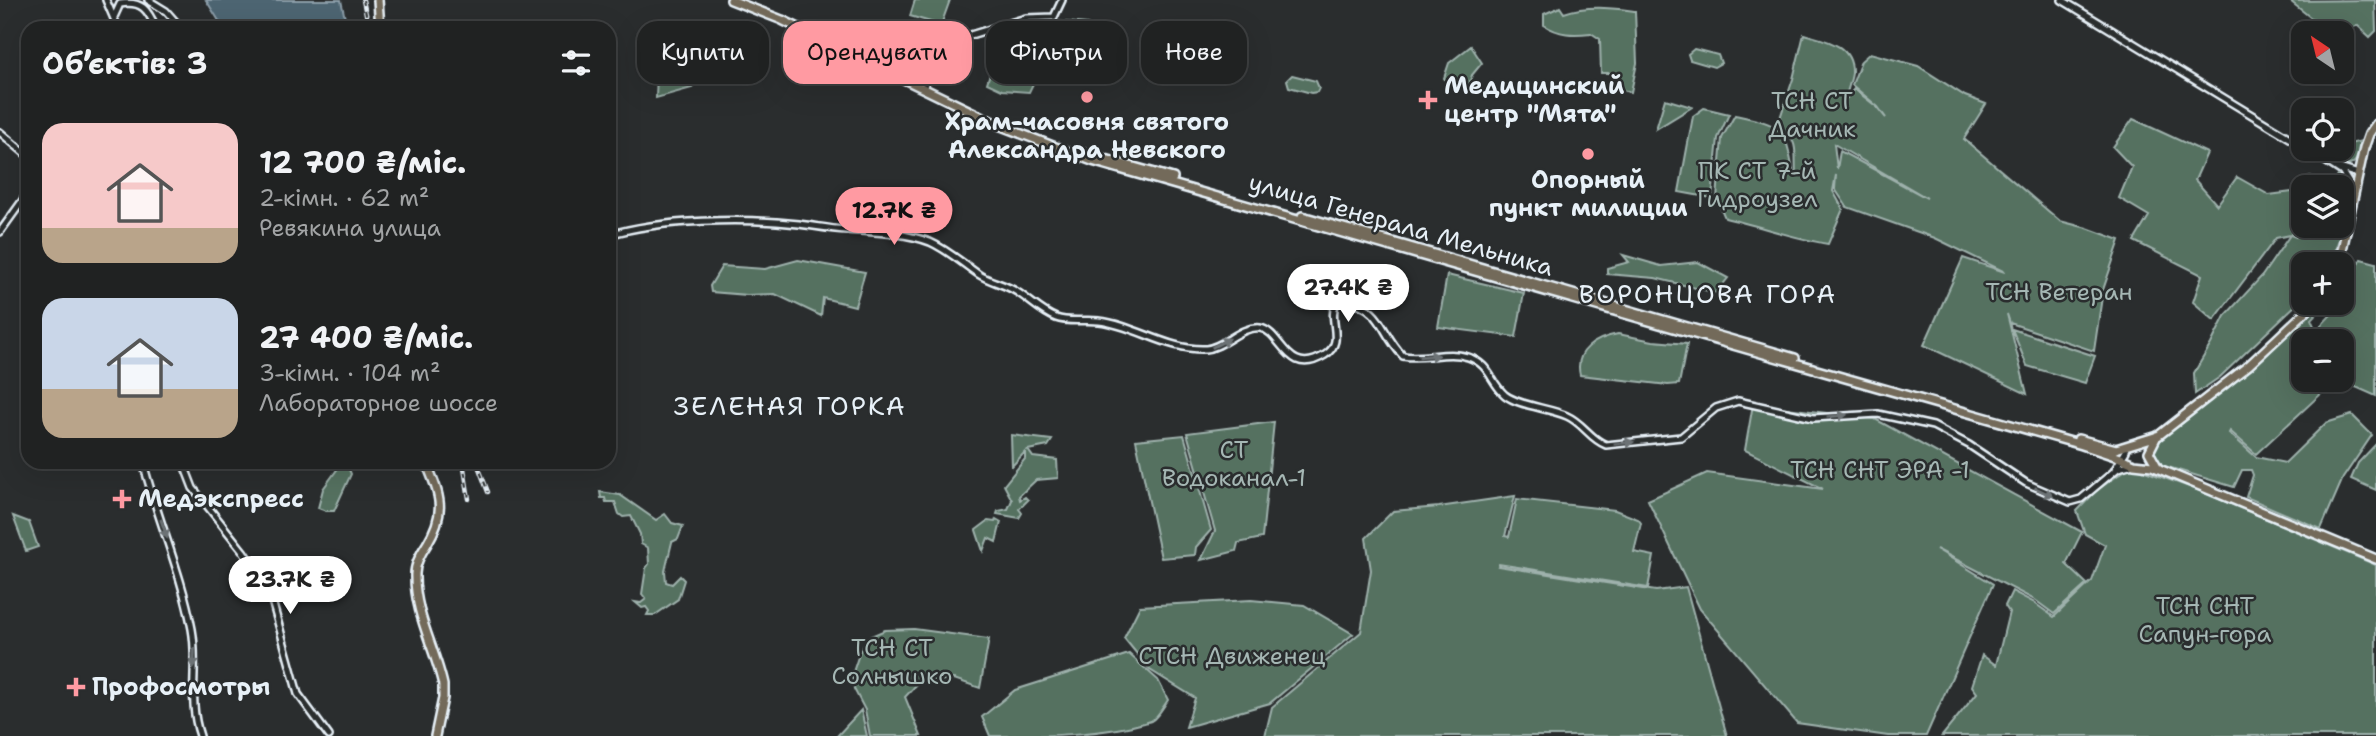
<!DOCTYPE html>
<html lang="uk">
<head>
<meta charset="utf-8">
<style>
	body { margin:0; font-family:"Shantell Sans",sans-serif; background:#282a2a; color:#f1f3f6; height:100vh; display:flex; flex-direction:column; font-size:26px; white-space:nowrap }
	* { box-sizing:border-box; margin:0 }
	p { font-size:23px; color:#a2a4a5 }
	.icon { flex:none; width:38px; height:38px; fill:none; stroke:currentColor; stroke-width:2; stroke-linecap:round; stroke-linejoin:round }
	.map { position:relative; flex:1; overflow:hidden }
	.drawer { position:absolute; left:21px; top:21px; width:595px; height:448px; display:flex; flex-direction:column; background:#202222; border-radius:21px; box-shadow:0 7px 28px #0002,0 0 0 2px #3d3f40 }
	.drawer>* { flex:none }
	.top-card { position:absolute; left:637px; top:21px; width:665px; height:63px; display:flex; gap:14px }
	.needle { width:46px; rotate:325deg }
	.tools { position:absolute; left:2291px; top:21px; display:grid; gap:14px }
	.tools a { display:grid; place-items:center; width:63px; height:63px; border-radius:14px; background:#202222; box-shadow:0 7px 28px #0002,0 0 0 2px #3d3f40; font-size:35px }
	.price { position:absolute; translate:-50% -60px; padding:0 16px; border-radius:24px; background:#fff; color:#222; font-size:23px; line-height:46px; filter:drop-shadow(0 2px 4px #0008) }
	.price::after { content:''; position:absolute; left:50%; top:42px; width:21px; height:16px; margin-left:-10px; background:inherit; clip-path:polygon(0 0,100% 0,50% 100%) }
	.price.current { background:#ff9aa2; color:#111 }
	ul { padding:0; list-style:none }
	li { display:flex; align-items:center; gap:21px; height:175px; padding:0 21px }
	li span { display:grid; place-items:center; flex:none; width:196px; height:140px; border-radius:21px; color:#555 }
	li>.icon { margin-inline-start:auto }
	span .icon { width:84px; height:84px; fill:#fffc; stroke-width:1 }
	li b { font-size:30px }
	h2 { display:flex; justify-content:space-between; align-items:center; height:84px; padding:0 21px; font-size:30px }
	.pill { padding:0 24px; border-radius:21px; background:#202222; box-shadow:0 7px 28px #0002,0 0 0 2px #3d3f40; font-size:24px; line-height:63px }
	.pill.current { background:#ff9aa2; color:#111 }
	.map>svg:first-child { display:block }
	.green { fill:#547160; stroke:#9eb1ac; stroke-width:2; fill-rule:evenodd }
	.water { fill:#4d6572; stroke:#8b9da8; stroke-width:2 }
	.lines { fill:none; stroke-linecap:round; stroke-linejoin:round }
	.primary-tunnel { stroke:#464a4c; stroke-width:7; stroke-dasharray:7 3.5; stroke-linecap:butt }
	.secondary-casing { stroke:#e8f1f8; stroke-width:10 }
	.primary-casing { stroke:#e8f1f8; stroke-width:12 }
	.secondary { stroke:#2a2d2e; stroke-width:5 }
	.primary { stroke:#736b5a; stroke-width:7 }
	.rail-casing { stroke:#e8f1f8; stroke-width:4.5 }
	.rail { stroke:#2a2d2e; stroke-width:2; stroke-dasharray:5; stroke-linecap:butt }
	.oneway { fill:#6c7275 }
	.poi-dot { fill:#ff9aa2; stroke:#2a2d2e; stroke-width:2.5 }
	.labels { text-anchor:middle; stroke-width:5; stroke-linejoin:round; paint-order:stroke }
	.poi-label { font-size:24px; font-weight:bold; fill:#e8f1f8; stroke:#2a2d2e; text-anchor:start }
	.park-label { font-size:24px; fill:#a5b7b4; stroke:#2a2d2e }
	.street-label { font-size:24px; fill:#e8f1f8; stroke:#2a2d2e }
	.neighbourhood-label { font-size:26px; letter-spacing:2px; fill:#e8f1f8; stroke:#2a2d2e }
</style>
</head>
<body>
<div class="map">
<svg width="2376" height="736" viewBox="0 0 2376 736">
	<rect width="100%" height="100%" fill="#2a2d2e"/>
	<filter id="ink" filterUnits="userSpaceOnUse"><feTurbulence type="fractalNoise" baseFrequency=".0143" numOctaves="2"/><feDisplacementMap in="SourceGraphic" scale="14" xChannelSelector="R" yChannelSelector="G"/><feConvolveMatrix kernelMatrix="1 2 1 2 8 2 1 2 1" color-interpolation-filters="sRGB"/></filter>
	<g filter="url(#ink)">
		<path class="green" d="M915,0H950L941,25L910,16Z
			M2375,0L2376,31L2370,37L2357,25L2347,32L2343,27L2336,33H2330L2290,1Z
			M1560,7L1564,13C1588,5 1610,8 1635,11L1637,63L1631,92L1617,89L1613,73H1601L1600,39L1591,33C1573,35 1559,35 1544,25V14Z
			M1043,20L1087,24L1089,28L1083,31L1043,27L1040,22Z
			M1022,26L1027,29L1039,27L1046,30V66L1040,69L1029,92L1002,90L987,83L997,51L993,49L992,38Z
			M1804,34C1824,40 1853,44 1852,73C1851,81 1847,91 1845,100L1854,89L1877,107L1886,118L1878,107L1852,85L1861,61L1870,53L1918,66L1965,96L1986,104L1964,139L2060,221L2087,228L2120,240L2103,290L2094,351L2010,323L2007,314L2027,394L1924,345L1963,258L2005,272L1935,238L1847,207L1835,189L1836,175L1833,191L1843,209L1828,244C1793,238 1760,226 1725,218L1717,199L1722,138L1735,115C1781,125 1785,125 1793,172L1796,175C1794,148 1801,142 1777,127L1793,79ZM1834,144L1927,198L1840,151L1837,169Z
			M1471,46L1482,63L1472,75L1468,87L1448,83L1444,78L1449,63Z
			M658,48L674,55L694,84L692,88L656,98Z
			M1694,49L1718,55L1721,63L1714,67L1690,60L1688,54Z
			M1292,75L1316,81L1319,88L1317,92L1311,93L1289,87L1287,80Z
			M1665,99L1692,107L1656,129Z
			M1704,108L1729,114L1718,138L1712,198L1679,192L1693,116Z
			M2133,119L2207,153L2195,180L2217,205L2237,177L2269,195L2292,192L2310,176L2331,182L2327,187H2303C2303,205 2307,224 2290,235L2296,237L2304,226H2342V187H2331L2338,176L2350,198L2343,228L2330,264H2303V298L2220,377L2195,394L2194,373L2211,344L2225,316L2262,276L2290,235L2276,238L2214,320L2193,302L2202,275L2134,241L2149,216L2119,198L2132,167L2113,147Z
			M2361,141L2363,143C2356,168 2348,172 2327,155V150L2342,149V146Z
			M1623,255L1661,266L1698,262L1728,278L1716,293L1655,278L1607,274V268L1629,262Z
			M2361,259L2376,263V396L2340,380L2342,341H2303V380H2336L2256,454L2230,431L2229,433L2256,457L2285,463L2326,423L2352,415L2372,435L2343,478L2321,529L2246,497L2253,475L2251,470H2242L2234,487L2158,464L2152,454C2155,441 2165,427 2179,426L2263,358L2320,303H2326L2311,319L2316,331L2342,303Z
			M798,260L865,272L855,306L823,298L821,316L775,294L747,295L711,292L710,286L722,266L765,269Z
			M1447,275L1524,293L1516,337L1438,327Z
			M2012,329L2095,356L2085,383L2027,366Z
			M1618,334L1653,341L1687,344L1679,384L1668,385L1580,375C1574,350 1596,338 1618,334Z
			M1753,404L1875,419L2082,532L2066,564L2087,584L2054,614L2035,600L1936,549L1993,584L1926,736H1888L1797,723L1700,609L1648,500L1707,473L1823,489L1745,450Z
			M1274,422L1262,538L1238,543L1236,551L1201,560L1215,531L1187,433Z
			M1011,435L1052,440L1048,446L1028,450L1033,457L1057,460L1058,478L1036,480L1019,496L1020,500L1025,497L1028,500L1019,509L1022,513L1019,518L997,514L998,511L1008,509L1012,500L1004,485L1025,459V452L1012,466Z
			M1184,435L1211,530L1196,547L1195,555L1161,558L1136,440Z
			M2376,444V490L2351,479L2358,463Z
			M347,465L351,474L334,511H326L318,508L323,489L339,467Z
			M2131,466L2195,489L2376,565V736H1942L1977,693L1972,686L1982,655L1996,665L2009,612L2005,606L2012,591L2033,602L2054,617L2092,581L2105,545L2085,534L2077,511L2096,491Z
			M600,492L620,495L656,520L665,514L672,523L683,526L678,539L672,542L665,571L666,582L672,584L680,576L684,580L678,599L655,615H647L649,611L646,607L642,608L635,602L641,603L646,599L642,594L646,568L649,564L648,548L641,544L640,534L631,516L623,517L619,514L615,502H606L605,498H601Z
			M1515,496L1505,536L1509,537L1517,499L1615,510L1638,519L1641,523L1634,552L1654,556L1648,588L1499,564L1498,566L1656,591L1686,587L1727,736H1265L1272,707L1361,632L1371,570L1366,538L1393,511L1439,507Z
			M13,516L29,522L38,547L26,551Z
			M996,519L1001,522L996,542L988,538L983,551L976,530L988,521L995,522Z
			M1251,600L1304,605L1353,634L1270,703L1186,727L1195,698L1150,670L1124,638L1140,606Z
			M914,629L989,639L980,688L954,679L918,683L905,697L921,736H870L865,710L854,689L852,675L860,651L871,636L885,630Z
			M1129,654L1158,680L1168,700C1163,707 1158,717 1151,721C1103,736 1041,736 990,736L982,717L1015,690Z
			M861,710L867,736H837Z"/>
		<path class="water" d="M206,0H341L347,28H221V24Z"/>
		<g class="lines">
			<path class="primary-tunnel" d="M1815,364L1818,365"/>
			<g class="secondary-casing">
				<path id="secondary" d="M106,0L118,28
					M148,0L166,11L181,28
					M2062,0L2303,146
					M114,17L120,4C142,0 148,10 156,28
					M923,89C930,71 933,52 951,41L1026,18L1054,17L1062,0
					M0,132L28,156
					M2307,149L2342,172L2354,191
					M2339,168L2358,174
					M0,232L28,193
					M609,235C660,219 745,218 799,224C815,226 830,229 846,230C874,232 903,232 930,242C948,250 962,263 978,274C990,282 1005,284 1017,292C1030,300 1041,312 1056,318C1069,323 1085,319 1099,321C1135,325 1169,351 1206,349C1225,347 1240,326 1260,328C1282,331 1286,379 1325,355C1346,342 1327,320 1336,303L1345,299C1386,311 1378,330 1403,356C1425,360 1447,350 1468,357C1490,364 1490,382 1505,395C1519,406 1550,408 1567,416C1583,423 1590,439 1606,445L1681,437L1716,408L1738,401L1813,418L1878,414L1933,426L1969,445L2026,483L2070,502L2081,499L2118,468L2133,464
					M143,462C157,518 181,571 192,629C199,666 187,698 200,736
					M183,462L193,488L243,551L269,590L298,694L329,736
					M2115,469L2126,451"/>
			</g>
			<g class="primary-casing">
				<path id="primary" d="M378,0L380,28
					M731,0L782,20L1001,126L1092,161L1813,368
					M1084,153L1173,178
					M1302,216L1795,358
					M2339,264L2364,148L2369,134L2376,124
					M1817,370L2082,445L2118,457L2134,464L2152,466L2376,559
					M2157,436L2149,452L2158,468
					M2078,439L2116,449L2158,436L2249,365L2315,303
					M426,462C440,496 447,511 427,544C421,553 415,563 415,574C414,613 435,648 443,685V698L435,736"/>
			</g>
			<use href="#secondary" class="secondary"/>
			<use href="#primary" class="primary"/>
			<g class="rail-casing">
				<path id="rail" d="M363,0L369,28
					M463,462L469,499
					M477,463L488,492"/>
			</g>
			<use href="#rail" class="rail"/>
		</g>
		<defs><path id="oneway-solid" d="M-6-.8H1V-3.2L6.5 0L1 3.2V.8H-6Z" transform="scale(1.75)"/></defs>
		<g class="oneway">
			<use href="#oneway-solid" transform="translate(1221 343) rotate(-27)"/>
			<use href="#oneway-solid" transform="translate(1429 356) rotate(-5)"/>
			<use href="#oneway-solid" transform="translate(1837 416) rotate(-6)"/>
			<use href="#oneway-solid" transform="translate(1624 443) rotate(-6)"/>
			<use href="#oneway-solid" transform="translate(2044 492) rotate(26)"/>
			<use href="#oneway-solid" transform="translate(164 529) rotate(71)"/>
			<use href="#oneway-solid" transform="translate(194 658) rotate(92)"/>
		</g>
	</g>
	<g class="poi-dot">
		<circle cx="1087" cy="97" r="7"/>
		<path d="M1424.5 89.5h7v7h7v7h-7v7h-7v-7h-7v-7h7z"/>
		<circle cx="1588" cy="154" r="7"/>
		<path d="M118.5 488.5h7v7h7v7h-7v7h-7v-7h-7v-7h7z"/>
		<path d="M72.5 676.5h7v7h7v7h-7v7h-7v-7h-7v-7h7z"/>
	</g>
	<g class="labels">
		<g class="poi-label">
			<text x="1444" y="94">Медицинский<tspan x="1444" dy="28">центр "Мята"</tspan></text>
			<text x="1087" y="130" text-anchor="middle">Храм-часовня святого<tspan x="1087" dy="28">Александра Невского</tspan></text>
			<text x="1588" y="188" text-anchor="middle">Опорный<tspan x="1588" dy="28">пункт милиции</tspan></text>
			<text x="138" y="507">Медэкспресс</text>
			<text x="92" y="695">Профосмотры</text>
		</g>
		<g class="park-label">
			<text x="1812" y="109">ТСН СТ<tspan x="1812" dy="28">Дачник</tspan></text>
			<text x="1757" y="179">ПК СТ 7-й<tspan x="1757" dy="28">Гидроузел</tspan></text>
			<text x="2059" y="300">ТСН Ветеран</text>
			<text x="1234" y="458">СТ<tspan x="1234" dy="28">Водоканал-1</tspan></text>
			<text x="1880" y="478">ТСН СНТ ЭРА -1</text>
			<text x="2205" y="614">ТСН СНТ<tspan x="2205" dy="28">Сапун-гора</tspan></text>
			<text x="892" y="656">ТСН СТ<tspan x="892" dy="28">Солнышко</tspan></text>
			<text x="1232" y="664">СТСН Движенец</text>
		</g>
		<g class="street-label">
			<text transform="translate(1401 225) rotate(16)" y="8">улица Генерала Мельника</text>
		</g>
		<g class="neighbourhood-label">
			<text x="1708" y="303">ВОРОНЦОВА ГОРА</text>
			<text x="790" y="415">ЗЕЛЕНАЯ ГОРКА</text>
		</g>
	</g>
</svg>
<div class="tools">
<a><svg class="needle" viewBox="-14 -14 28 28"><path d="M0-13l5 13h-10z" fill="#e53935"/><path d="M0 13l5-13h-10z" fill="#a2a4a5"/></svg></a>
<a><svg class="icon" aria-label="locate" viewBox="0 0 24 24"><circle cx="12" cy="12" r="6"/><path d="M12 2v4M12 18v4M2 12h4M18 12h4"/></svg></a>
<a><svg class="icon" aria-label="layers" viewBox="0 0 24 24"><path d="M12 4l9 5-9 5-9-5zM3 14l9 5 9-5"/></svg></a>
<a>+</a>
<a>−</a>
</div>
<b class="price current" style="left:894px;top:247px">12.7K ₴</b>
<b class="price" style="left:1348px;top:324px">27.4K ₴</b>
<b class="price" style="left:290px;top:616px">23.7K ₴</b>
<div class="top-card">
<a class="pill">Купити</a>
<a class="pill current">Орендувати</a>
<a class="pill">Фільтри</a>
<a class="pill">Нове</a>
</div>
<section class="drawer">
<h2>Об’єктів: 3<svg class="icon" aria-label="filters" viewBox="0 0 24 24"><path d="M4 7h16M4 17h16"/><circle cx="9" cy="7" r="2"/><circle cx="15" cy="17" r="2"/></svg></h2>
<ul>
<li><span style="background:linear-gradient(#f6c9c9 75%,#b9a48a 0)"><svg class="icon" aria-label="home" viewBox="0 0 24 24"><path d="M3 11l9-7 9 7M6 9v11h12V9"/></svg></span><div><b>12 700 ₴/міс.</b><p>2-кімн. · 62 m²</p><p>Ревякина улица</p></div></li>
<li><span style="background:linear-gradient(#c9d6e8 65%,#b9a48a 0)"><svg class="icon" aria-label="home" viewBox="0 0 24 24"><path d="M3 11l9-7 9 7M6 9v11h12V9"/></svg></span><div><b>27 400 ₴/міс.</b><p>3-кімн. · 104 m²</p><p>Лабораторное шоссе</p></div></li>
</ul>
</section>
</div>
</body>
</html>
